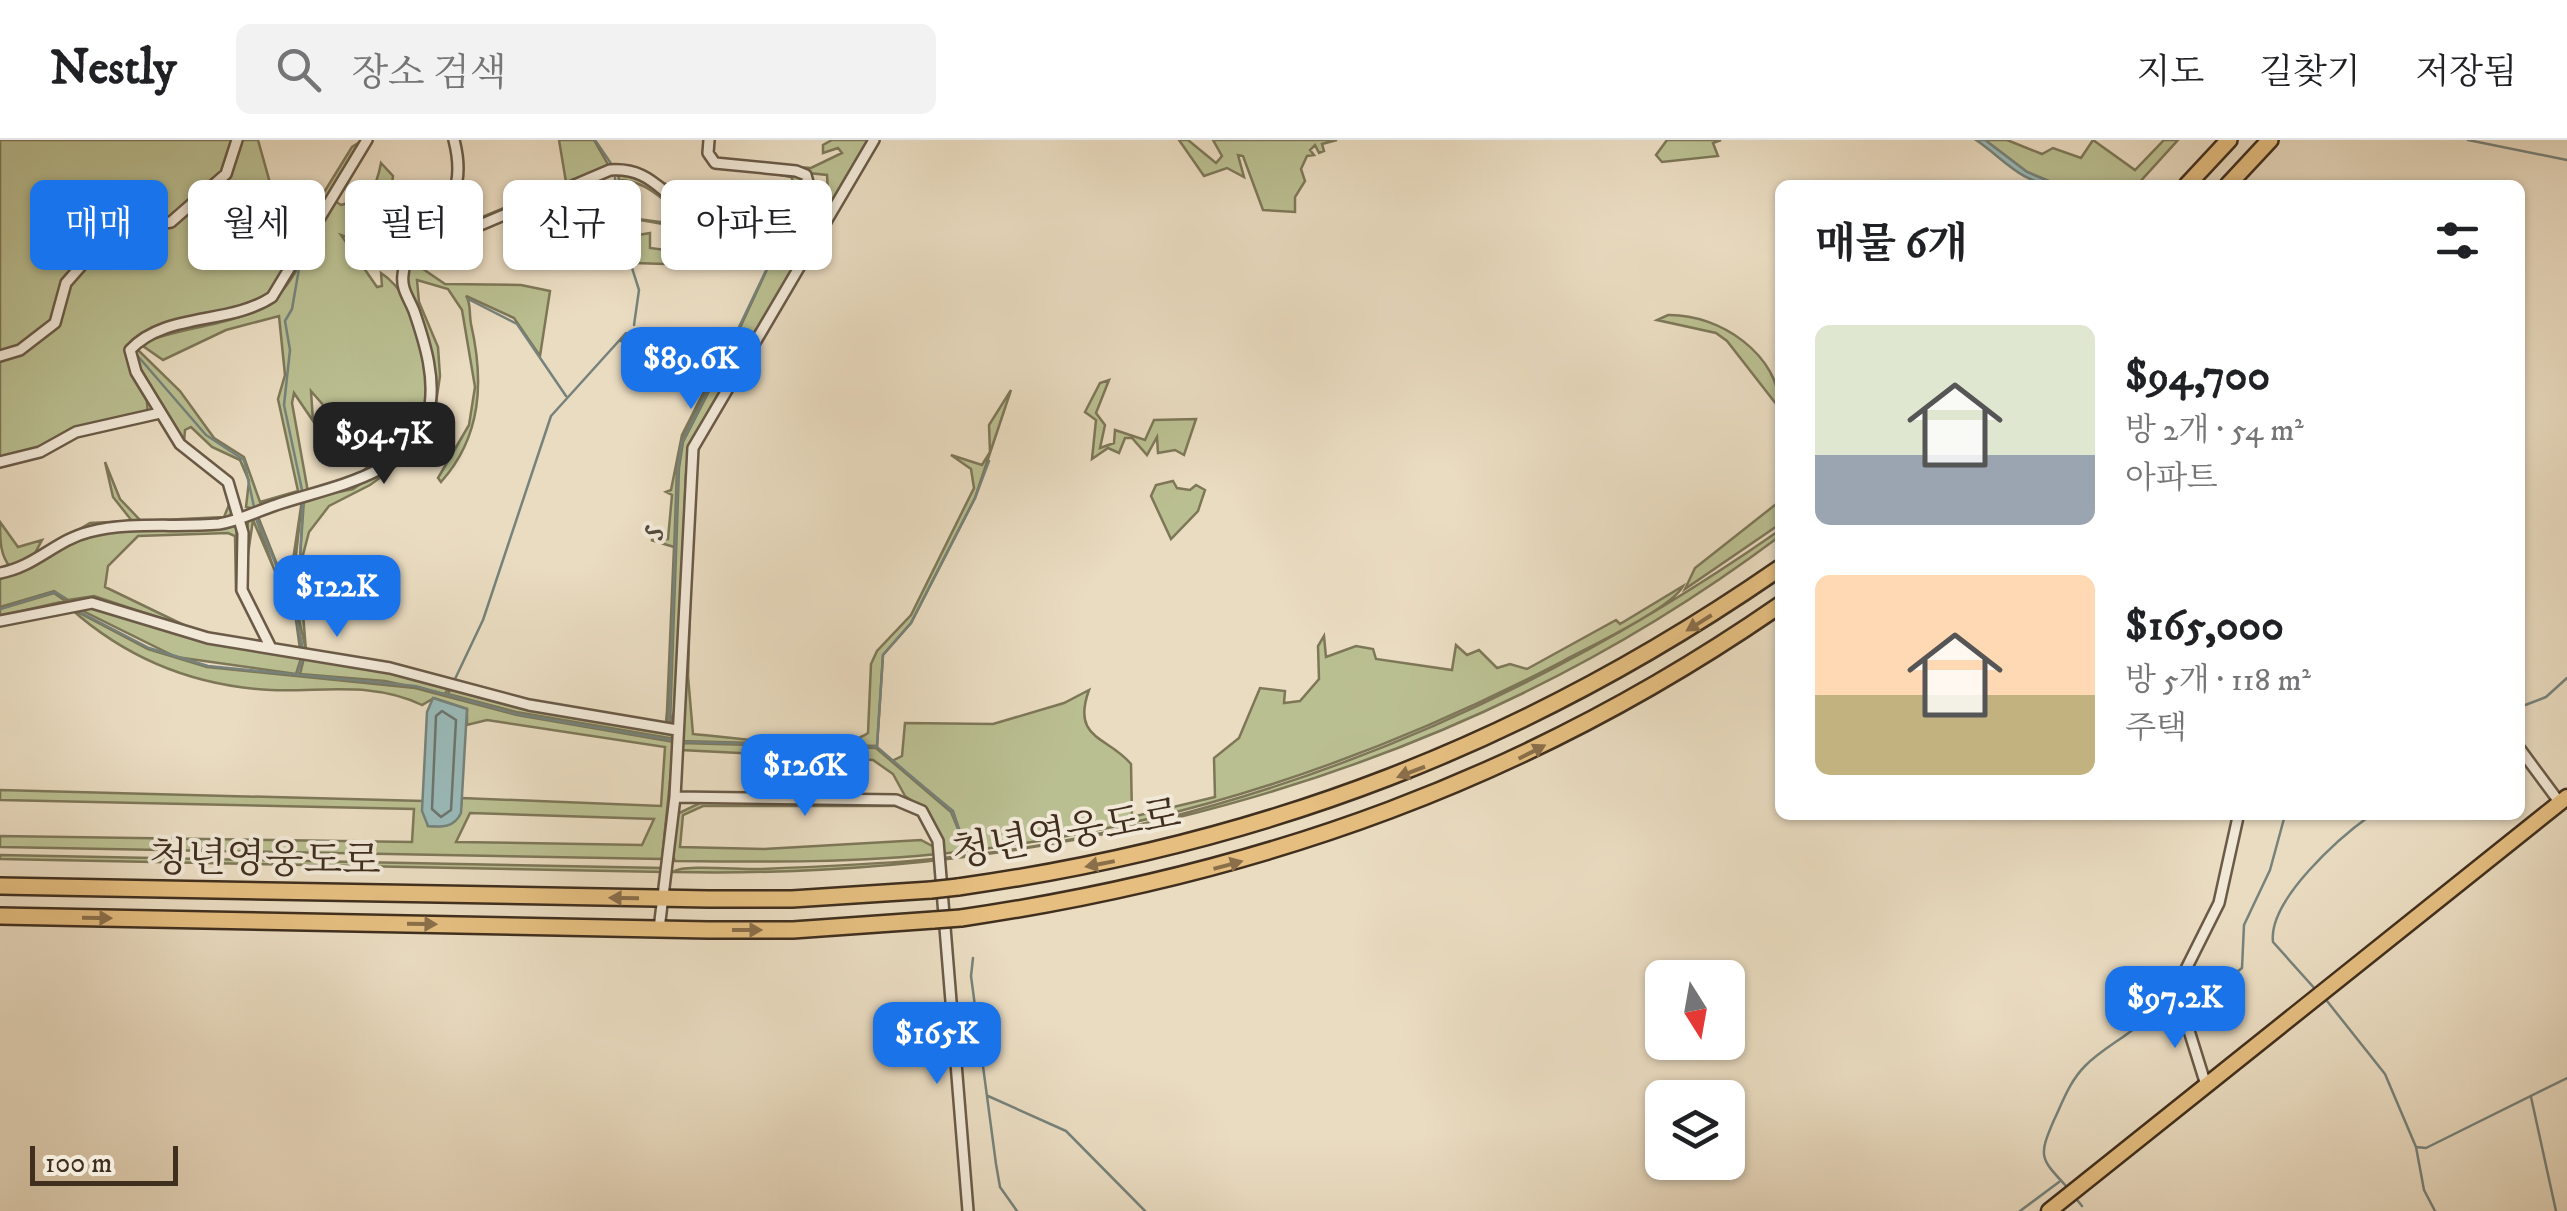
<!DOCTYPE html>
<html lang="ko">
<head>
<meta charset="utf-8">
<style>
	body { margin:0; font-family:"IM FELL DW Pica","Noto Serif KR",serif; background:#f2f2f2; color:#202124; height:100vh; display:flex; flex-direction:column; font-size:38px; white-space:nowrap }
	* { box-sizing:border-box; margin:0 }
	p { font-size:32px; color:#757577 }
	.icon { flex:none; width:55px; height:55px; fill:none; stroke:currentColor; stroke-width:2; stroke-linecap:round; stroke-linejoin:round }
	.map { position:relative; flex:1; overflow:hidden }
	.details { position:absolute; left:1775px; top:40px; width:750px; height:640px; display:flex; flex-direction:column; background:#fff; border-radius:15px; box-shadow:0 2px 8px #0004 }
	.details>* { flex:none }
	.hud { position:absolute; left:30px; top:40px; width:950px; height:90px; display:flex; gap:20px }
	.needle { width:65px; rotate:169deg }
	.fabs { position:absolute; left:1645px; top:820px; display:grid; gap:20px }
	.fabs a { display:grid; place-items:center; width:100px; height:100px; border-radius:15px; background:#fff; box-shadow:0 2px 8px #0004; font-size:50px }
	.scale { position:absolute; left:30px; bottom:25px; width:148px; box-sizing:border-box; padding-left:10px; border:5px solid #402f1e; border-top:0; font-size:28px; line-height:35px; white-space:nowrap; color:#402f1e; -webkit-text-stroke:8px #f1e8d7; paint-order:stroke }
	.price { position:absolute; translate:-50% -85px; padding:0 22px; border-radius:20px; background:#1a73e8; color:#fff; font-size:32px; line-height:65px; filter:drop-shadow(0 2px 5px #0008) }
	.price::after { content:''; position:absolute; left:50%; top:60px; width:30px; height:22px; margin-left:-15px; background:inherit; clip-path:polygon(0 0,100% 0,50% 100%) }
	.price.selected { background:#222; color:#fff }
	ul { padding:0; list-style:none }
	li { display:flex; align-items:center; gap:30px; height:250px; padding:0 40px }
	li span { display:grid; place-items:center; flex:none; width:280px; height:200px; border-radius:15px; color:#555 }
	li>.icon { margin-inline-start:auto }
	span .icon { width:120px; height:120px; fill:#fffc; stroke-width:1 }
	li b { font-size:42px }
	h2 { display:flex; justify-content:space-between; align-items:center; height:120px; padding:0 40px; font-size:42px }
	.tag { padding:0 35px; border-radius:15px; background:#fff; box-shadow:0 2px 8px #0004; font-size:35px; line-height:90px }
	.tag.selected { background:#1a73e8; color:#fff }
	header { display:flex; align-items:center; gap:60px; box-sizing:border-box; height:140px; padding:0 50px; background:#fff; border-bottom:2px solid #e0e0e0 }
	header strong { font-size:48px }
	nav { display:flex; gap:55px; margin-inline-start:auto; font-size:35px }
	.search { width:700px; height:90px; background:#f2f2f2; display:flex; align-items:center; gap:25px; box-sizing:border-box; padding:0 35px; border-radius:15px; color:#757577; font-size:38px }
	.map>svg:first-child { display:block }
	.green { fill:#babf91; stroke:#7d7758; stroke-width:2.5; fill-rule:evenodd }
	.water { fill:#9abab9; stroke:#76827b; stroke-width:2.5 }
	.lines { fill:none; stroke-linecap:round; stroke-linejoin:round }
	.shore { stroke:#6d746c; stroke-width:2.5 }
	.stream { stroke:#76827b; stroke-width:2.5 }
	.minor-casing { stroke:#6a5a47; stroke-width:14 }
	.primary-casing { stroke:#402f1e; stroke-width:19 }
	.motorway-casing { stroke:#402f1e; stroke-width:20 }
	.minor { stroke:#f1e8d7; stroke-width:9 }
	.primary { stroke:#e5be80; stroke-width:14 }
	.motorway { stroke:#e5be80; stroke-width:15 }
	.motorway-bridge-casing { stroke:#402f1e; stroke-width:20; stroke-linecap:butt }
	.motorway-bridge { stroke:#e5be80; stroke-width:15 }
	.oneway { fill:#8a6f4a }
	.labels { text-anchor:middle; stroke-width:8; stroke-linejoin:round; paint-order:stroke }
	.street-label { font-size:40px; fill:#402f1e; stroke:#f1e8d7 }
	.water-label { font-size:42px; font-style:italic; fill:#524b3d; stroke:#f1e8d7 }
</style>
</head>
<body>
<header>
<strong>Nestly</strong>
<div class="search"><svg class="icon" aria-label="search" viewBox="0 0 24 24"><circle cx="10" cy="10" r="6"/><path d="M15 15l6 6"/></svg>장소 검색</div>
<nav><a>지도</a><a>길찾기</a><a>저장됨</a></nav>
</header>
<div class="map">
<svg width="2567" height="1071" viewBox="0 0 2567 1071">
	<rect width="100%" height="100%" fill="#eadcc1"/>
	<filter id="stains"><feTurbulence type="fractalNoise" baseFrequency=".002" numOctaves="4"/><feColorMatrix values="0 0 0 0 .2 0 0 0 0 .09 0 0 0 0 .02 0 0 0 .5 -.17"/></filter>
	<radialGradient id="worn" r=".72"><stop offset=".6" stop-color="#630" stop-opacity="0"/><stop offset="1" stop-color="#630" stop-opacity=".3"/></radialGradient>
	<path class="green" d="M0,0H235L230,26L170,81L118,87L71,134L58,175L28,202L0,214Z
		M240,0H258L272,50L294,101L352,7L363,0L277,148L261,161L178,182L127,209C125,232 151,249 147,272L76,290L38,309L0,318V218L21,212L56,185L62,176L64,152L113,94L172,84L227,36Z
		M559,0H594L610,28L423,102L428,95L437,96L566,42Z
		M832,0H868L737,226L732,205L770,123C791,107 801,77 824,60C790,70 722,97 687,76C662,62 649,41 619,40L618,34C653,37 679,67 712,76C747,85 798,68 828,53L827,35L731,25L712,18L711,5L713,16L722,22L811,28L842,13L838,8L823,13V5Z
		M1179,0H1188L1216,23L1222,16L1213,0H1337L1322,4L1324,11L1319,13L1315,5L1310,10L1314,15L1307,16L1301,29L1305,41L1295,57V72L1263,70L1243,16L1238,15L1244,37L1227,28L1204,36Z
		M1667,0H1721L1713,3L1718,16L1662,22L1656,15Z
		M1985,0H2007L2042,14L2053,8L2081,18L2093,0L2135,30L2164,0H2178L2137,45H2058L2027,32Z
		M381,23L393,36L392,44L400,47V71L410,92L435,79L401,117C404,97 400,73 386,60L369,62L361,69L375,116L357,100L341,95L377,147L382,146L381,133C420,158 442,245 421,286C410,307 380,326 359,335L378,317L375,303L352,298L311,251L313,281L294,253L292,263L308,352L255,369L246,367L249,341L240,320L212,307L191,287L185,290L184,302L133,221V211L136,208L180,251L214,298L244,317L260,362L298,351L278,259L285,235L279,176L226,190L163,220L140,204C179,186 241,186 273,160C295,143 318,88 335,61L341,65C371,57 376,50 381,23Z
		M759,31L804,37L807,46C776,61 726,82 691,66C680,61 670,48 660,41L708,65L770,61L796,46L791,37Z
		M623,77L735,92L738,117L770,119L766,127L634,123L626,97L650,93V108L727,118L732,96Z
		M432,109L420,127L445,144L521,145L550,151L540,216L514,178L466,156C471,162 469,173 471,184C484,241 482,296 441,342L438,338L469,285L475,247L462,170L448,149L417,140L419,162L438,207L440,236L433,283L414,313L370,345L329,366L309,392L294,449L303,474L306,510L294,458L291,460L298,474L300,509L296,480L253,380L244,441L248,381L255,375L274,429L290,457L257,374L278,430L290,440L302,360L292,453L300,418L304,359L353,349L408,310L434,255L406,140L411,116Z
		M1668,175C1720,174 1780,215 1780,269L1727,201L1716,193L1657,180Z
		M628,193L726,213L681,301L677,328L668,585L657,584L666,582L667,571L674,407L651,400L668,399L672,355L666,352L671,350L682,295L722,216L620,201Z
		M728,214C737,258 694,291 686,334L676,567L670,584L679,328L683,302Z
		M1109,240L1096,273L1105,285L1100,308L1114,303L1115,290L1145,300L1154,280L1196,279L1184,315L1175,310L1158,313L1157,297L1147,315L1132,298H1125L1119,313L1108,308L1092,319L1096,280L1085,272L1100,243Z
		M1011,250L975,358L911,483L883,515L877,606L680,601L686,468L690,462L688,536L693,594C731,597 839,615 868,593L871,524L877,511L911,475L974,348L971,329L951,315L982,325L990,312L989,285Z
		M105,322L120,359L141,381L224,377L231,360L233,372L225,380L111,386L11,428C0,416 0,400 0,382L18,407L42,400L33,417L90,383L132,381L113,357Z
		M1173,341L1177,348L1190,350L1196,345L1205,350L1198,371L1171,399L1151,356L1156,345Z
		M1780,361V384L1685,449L1695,428Z
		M236,384L239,451L246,469L236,451L235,396L228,393L138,396L108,426L105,447L190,488L94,456L68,460L54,451L0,467V435C32,430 49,409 78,398C125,380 187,386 236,384Z
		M1780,390V396C1462,635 1067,740 673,732C683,724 741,730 761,729C857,725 952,721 1047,704C1315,656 1558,545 1780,390Z
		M1683,446C1672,468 1589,507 1563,521C1368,623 1165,691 948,713C857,723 766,722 675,721L673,716L677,674L702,662H891L901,666H703L683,675L680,707L764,709L921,700L936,708L939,696L928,672L905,656L893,634L873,620L681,610L680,603L876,608L951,672L963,701L953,671L892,621L902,616L905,583L993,584L1064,563L1089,550C1071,600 1108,596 1131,624L1132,677L1215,657L1214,618L1239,598L1260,548L1285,551L1284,563L1300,561L1319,539L1318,506L1324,496L1326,517L1356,506L1373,509L1376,519L1452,530L1456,505L1467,515L1479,510L1497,528L1510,524L1527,529L1616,480L1620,484Z
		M54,453L65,461L0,476V469Z
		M94,466L216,503L301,518L296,534L176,517L77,468Z
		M70,468L148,509L207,527L415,548L517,575L674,602L662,719L0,707V696L412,702L414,669L0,660V650L423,661L428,686C451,688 461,682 462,658L661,666L665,607L487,580L467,585V569L434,558L422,565C373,541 323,552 271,550C193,546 127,519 70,468ZM470,673L654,679L642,705L456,702Z
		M304,518L377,529L448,548L445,554L385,541L300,534Z
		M451,548L569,576L670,594L675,599L516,572L448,554Z
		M0,715L663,728V732L0,719Z"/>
	<path class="water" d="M1976,0H1985L2027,32L2058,45C2022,45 2003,18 1976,0Z
		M433,558L467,569L461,673C454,688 442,687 428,686L422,671L427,572Z"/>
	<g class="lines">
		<path class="shore" d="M442,571L456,580L451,670L441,677L432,669L436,576Z"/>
		<path class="stream" d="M595,0L612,25
			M2468,0L2567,20
			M615,38L626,109L639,150L634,185
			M300,123L292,169L285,181L290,210L284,265L302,350
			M468,159L517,184L566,256
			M730,206L772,118L779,117L807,71L822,62
			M136,214L206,295L244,320L254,367
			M256,378L290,457
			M0,469L54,452L65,458
			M78,471L149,508L208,526L415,546L517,574L683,602L877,607L883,515L911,483L975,358L989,321
			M303,509L291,451L300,418L303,362
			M297,535L302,519
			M455,539L483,480L551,276L626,193
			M2520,567L2546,557L2567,538
			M669,584L678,328L682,302L727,213
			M877,607L952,671L962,698
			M973,818L971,836L996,1024L1000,1047L1017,1071
			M2316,850L2273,802C2268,760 2340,697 2371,675
			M2183,860L2224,842L2242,828L2244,785L2270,730L2285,675
			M2327,861L2385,934L2416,1007L2424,1050L2435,1071
			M988,956L1066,991L1145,1071
			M2531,957L2556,1071
			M2416,1007L2426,1008L2567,938
			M2067,1047C2040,1018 2038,1017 2054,980C2063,961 2070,941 2085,926C2109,902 2137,894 2156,865L2175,860
			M2078,1061L2082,1066
			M2020,1071L2059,1042"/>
		<g class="minor-casing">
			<path id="minor" d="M412,114L610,30C654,27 661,58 695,70C721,79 791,68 809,46L806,35L796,31L715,23L708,13L709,0
				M0,216L20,210L55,183L66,143L111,92L171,82L226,34L237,0
				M0,322L40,312L76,292L160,273
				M0,433C35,427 56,400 89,392C131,381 176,388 219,384C239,381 257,371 276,365C324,348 412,336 428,275C437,241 425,203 414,171C409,158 401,149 403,135C407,84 475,81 454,0
				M0,481L92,463L208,498L390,528L529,565L677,590
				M271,508L242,450L243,393L228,342L180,304L136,232L130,210C165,172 230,185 272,157L367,0
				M2520,609L2560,663
				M675,657L896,660L922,671L938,701L968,1071
				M659,789L675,657L693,308L874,0
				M2206,945L2176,849L2219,763L2238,677"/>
		</g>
		<g class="primary-casing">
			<path id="primary" d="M2049,1071L2567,657"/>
		</g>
		<g class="motorway-casing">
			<path id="motorway" d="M2187,45L2229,0
				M2228,45L2270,0
				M0,746L709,759H792L931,750
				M958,747C1264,704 1526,604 1780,428
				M0,776L708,790H793L934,780
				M961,778C1262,734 1529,639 1780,465"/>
		</g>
		<use href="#minor" class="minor"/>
		<use href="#primary" class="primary"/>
		<use href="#motorway" class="motorway"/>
		<g class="motorway-bridge-casing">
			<path id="motorway-bridge" d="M931,750L958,747
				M934,780L961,778"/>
		</g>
		<use href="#motorway-bridge" class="motorway-bridge"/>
	</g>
	<defs><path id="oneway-solid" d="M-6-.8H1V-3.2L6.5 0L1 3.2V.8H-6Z" transform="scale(2.5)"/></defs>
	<g class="oneway">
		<use href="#oneway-solid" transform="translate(1699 483) rotate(148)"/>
		<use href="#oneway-solid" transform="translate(1532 612) rotate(-27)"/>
		<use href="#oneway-solid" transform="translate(1411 632) rotate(159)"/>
		<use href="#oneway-solid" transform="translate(1100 724) rotate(169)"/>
		<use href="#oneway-solid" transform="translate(1228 725) rotate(-15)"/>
		<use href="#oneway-solid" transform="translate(624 758) rotate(-179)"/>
		<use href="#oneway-solid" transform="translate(97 778) rotate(1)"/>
		<use href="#oneway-solid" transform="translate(422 784) rotate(1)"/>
		<use href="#oneway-solid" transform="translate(747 790)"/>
	</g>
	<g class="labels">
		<g class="street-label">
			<text transform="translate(1066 692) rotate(-10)" y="14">청년영웅도로</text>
			<text transform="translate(265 718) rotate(1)" y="14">청년영웅도로</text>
		</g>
		<g class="water-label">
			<text transform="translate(648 392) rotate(-88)" y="15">s</text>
		</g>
	</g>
	<rect width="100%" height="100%" filter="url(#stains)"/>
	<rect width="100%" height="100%" fill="url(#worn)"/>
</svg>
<div class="fabs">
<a><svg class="needle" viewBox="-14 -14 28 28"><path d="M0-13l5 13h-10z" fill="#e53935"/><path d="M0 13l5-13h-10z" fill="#757577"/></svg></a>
<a><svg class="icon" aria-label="layers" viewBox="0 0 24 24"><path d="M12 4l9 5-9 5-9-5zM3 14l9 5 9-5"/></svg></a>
</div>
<div class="scale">100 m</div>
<b class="price" style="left:691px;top:272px">$89.6K</b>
<b class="price selected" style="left:384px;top:347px">$94.7K</b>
<b class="price" style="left:337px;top:500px">$122K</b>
<b class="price" style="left:805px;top:679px">$126K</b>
<b class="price" style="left:2175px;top:911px">$97.2K</b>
<b class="price" style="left:937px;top:947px">$165K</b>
<div class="hud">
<a class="tag selected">매매</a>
<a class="tag">월세</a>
<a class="tag">필터</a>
<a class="tag">신규</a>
<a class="tag">아파트</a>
</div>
<section class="details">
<h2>매물 6개<svg class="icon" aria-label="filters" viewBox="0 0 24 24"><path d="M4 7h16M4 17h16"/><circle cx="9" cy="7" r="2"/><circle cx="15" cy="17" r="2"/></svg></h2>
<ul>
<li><span style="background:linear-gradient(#dfe7d0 65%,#9aa5b1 0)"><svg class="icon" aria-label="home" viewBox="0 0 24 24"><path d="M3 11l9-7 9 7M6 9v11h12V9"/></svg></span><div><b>$94,700</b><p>방 2개 · 54 m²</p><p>아파트</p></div></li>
<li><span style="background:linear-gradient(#ffd9b3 60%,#c2b280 0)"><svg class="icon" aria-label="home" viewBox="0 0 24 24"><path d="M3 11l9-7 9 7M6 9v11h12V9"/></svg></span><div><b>$165,000</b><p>방 5개 · 118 m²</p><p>주택</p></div></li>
</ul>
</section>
</div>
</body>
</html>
